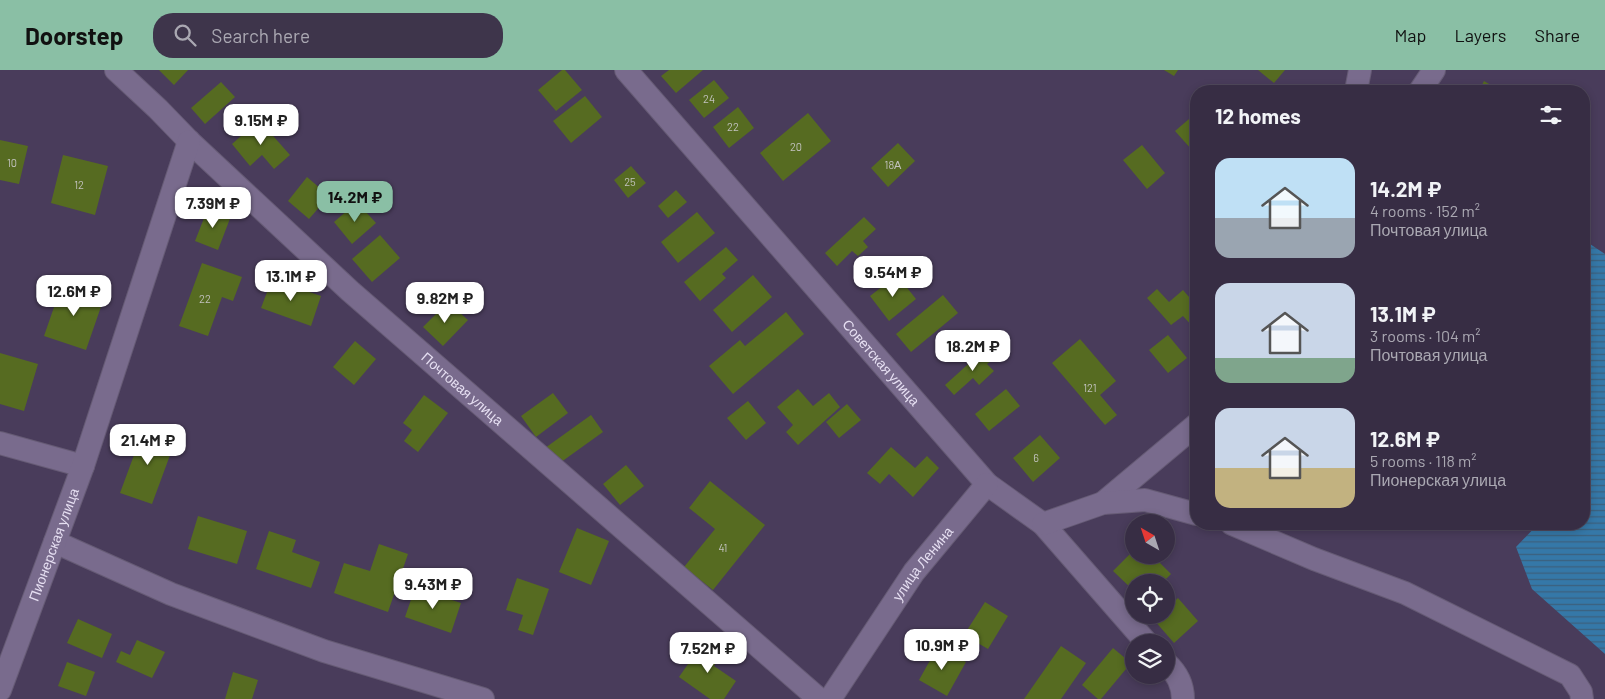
<!DOCTYPE html>
<html lang="en">
<head>
<meta charset="utf-8">
<style>
	body { margin:0; font-family:Barlow,sans-serif; background:#3e354b; color:#f1f3f6; height:100vh; display:flex; flex-direction:column; font-size:19px; white-space:nowrap }
	* { box-sizing:border-box; margin:0 }
	p { font-size:16px; color:#aaa8b2 }
	.icon { flex:none; width:28px; height:28px; fill:none; stroke:currentColor; stroke-width:2; stroke-linecap:round; stroke-linejoin:round }
	.map { position:relative; flex:1; overflow:hidden }
	.side { position:absolute; left:1190px; top:15px; width:400px; height:445px; display:flex; flex-direction:column; background:#372d44; border-radius:20px; box-shadow:0 2px 8px #0003,0 0 0 1px #51495d }
	.side>* { flex:none }
	.needle { width:32px; rotate:321deg }
	.fabs { position:absolute; left:1125px; top:444px; display:grid; gap:10px }
	.fabs a { display:grid; place-items:center; width:50px; height:50px; border-radius:50%; background:#372d44; box-shadow:0 2px 8px #0003,0 0 0 1px #51495d; font-size:25px }
	.price { position:absolute; translate:-50% -42px; padding:0 11px; border-radius:10px; background:#fff; color:#222; font-size:16px; line-height:32px; filter:drop-shadow(0 1px 2px #0008) }
	.price::after { content:''; position:absolute; left:50%; top:30px; width:15px; height:11px; margin-left:-8px; background:inherit; clip-path:polygon(0 0,100% 0,50% 100%) }
	.price.active { background:#8abfa5; color:#111 }
	ul { padding:0; list-style:none }
	li { display:flex; align-items:center; gap:15px; height:125px; padding:0 25px }
	li span { display:grid; place-items:center; flex:none; width:140px; height:100px; border-radius:15px; color:#555 }
	li>.icon { margin-inline-start:auto }
	span .icon { width:60px; height:60px; fill:#fffc; stroke-width:1 }
	li b { font-size:21px }
	h2 { display:flex; justify-content:space-between; align-items:center; height:60px; padding:0 25px; font-size:21px }
	header { display:flex; align-items:center; gap:30px; box-sizing:border-box; height:70px; padding:0 25px; background:#8abfa5; color:#111 }
	header strong { font-size:24px }
	nav { display:flex; gap:28px; margin-inline-start:auto; font-size:18px }
	.search { width:350px; height:45px; background:#3e354b; display:flex; align-items:center; gap:12px; box-sizing:border-box; padding:0 18px; border-radius:20px; color:#aaa8b2; font-size:19px }
	.map>svg:first-child { display:block }
	.water { fill:url(#water-rules) }
	.building { fill:#566b21 }
	.lines { fill:none; stroke-linecap:round; stroke-linejoin:round }
	.minor-casing { stroke:#665b75; stroke-width:24 }
	.minor { stroke:#796b8d; stroke-width:22 }
	.labels { text-anchor:middle; stroke-width:5; stroke-linejoin:round; paint-order:stroke }
	.number-label { font-size:11px; fill:#c2c2be }
	.street-label { font-size:14px; fill:#e6dff2; stroke:#2c2635 }
</style>
</head>
<body>
<header>
<strong>Doorstep</strong>
<div class="search"><svg class="icon" aria-label="search" viewBox="0 0 24 24"><circle cx="10" cy="10" r="6"/><path d="M15 15l6 6"/></svg>Search here</div>
<nav><a>Map</a><a>Layers</a><a>Share</a></nav>
</header>
<div class="map">
<svg width="1605" height="629" viewBox="0 0 1605 629">
	<defs>
		<pattern id="water-rules" width="6" height="5" patternUnits="userSpaceOnUse" patternTransform="scale(1.25)"><rect width="6" height="5" fill="#3578a8"/><path d="M0 2.5h6" fill="none" stroke="#3c607d"/></pattern>
	</defs>
	<rect width="100%" height="100%" fill="#493c5b"/>
	<path class="water" d="M1584,170L1605,184V584L1532,519L1516,477L1538,454H1584Z"/>
	<path class="building" d="M159,0H188L174,15Z
		M562,0H565L582,20L556,41L538,20Z
		M669,0H703L676,23L661,6Z
		M1164,0H1178L1174,6Z
		M1258,0H1285L1274,13Z
		M714,10L729,28L704,48L689,30Z
		M1484,11L1501,21H1479Z
		M221,12L235,27L205,54L191,38Z
		M585,26L602,47L571,73L553,51Z
		M738,37L754,58L729,78L713,57Z
		M808,43L831,71L783,111L760,83Z
		M1196,43V76L1192,80L1175,61Z
		M259,50L290,85L274,99L262,85L250,96L232,74Z
		M0,70L28,76L19,114L0,110Z
		M898,73L915,91L888,117L871,98Z
		M1142,75L1165,103L1147,119L1123,90Z
		M63,85L108,96L95,145L51,133Z
		M631,96L646,113L628,128L614,110Z
		M307,107L329,126L309,149L288,131Z
		M676,120L687,132L668,148L658,136Z
		M357,132L376,153L352,174L334,152Z
		M208,138L231,146L218,180L195,171Z
		M697,142L715,163L678,193L661,172Z
		M864,147L876,159L863,171L868,177L858,186L852,181L837,196L825,183Z
		M380,165L400,188L372,212L352,189Z
		M726,177L738,190L722,204L726,208L700,231L684,212Z
		M202,193L242,207L233,231L222,227L208,266L179,256Z
		M753,205L772,227L732,262L713,240Z
		M897,205L916,229L889,251L870,226Z
		M272,209L321,226L311,256L261,238Z
		M62,214L104,228L86,280L44,266Z
		M1157,219L1169,232L1183,220L1196,235V254L1193,257L1183,246L1171,255L1147,228Z
		M943,225L958,243L911,282L896,264Z
		M448,232L468,250L443,276L423,257Z
		M786,242L804,264L733,324L709,296L740,270L745,276Z
		M1168,265L1187,288L1168,303L1149,280Z
		M1080,269L1116,311L1100,325L1117,345L1105,355L1052,293Z
		M355,271L376,289L354,315L333,297Z
		M986,278L995,288L987,294L994,301L979,315L973,308L954,325L945,315Z
		M0,283L38,294L24,341L0,334Z
		M798,319L813,336L829,323L840,337L798,375L786,362L793,355L777,337Z
		M1006,319L1020,336L989,361L975,344Z
		M553,323L568,343L536,367L521,346Z
		M424,325L448,343L418,382L404,371L412,360L403,353Z
		M748,331L766,353L746,370L727,348Z
		M847,334L861,350L839,368L826,352Z
		M591,345L603,362L557,395L545,378Z
		M144,358L176,369L152,434L120,423Z
		M1040,365L1060,388L1033,412L1013,388Z
		M891,377L915,398L927,386L939,398L913,427L889,404L880,414L867,403Z
		M626,395L644,416L620,435L603,414Z
		M710,411L765,455L713,520L684,497L715,459L689,438Z
		M198,446L247,461L237,494L188,479Z
		M577,458L609,471L591,515L559,502Z
		M269,461L296,470L292,482L320,492L311,518L256,499Z
		M379,474L408,484L388,542L334,523L344,493L370,501Z
		M1134,480V485H1152L1171,504L1163,512H1134V521L1113,501Z
		M517,508L549,519L533,565L518,560L523,545L506,540Z
		M415,518L461,533L451,563L405,547Z
		M1178,528L1198,551L1174,573L1154,550L1160,545H1166V539Z
		M985,532L1008,546L988,579L964,565Z
		M78,549L112,564L102,588L67,573Z
		M137,570L165,582L152,608L116,592L121,581L130,585Z
		M704,571L722,584L714,596L736,611L724,629H710L679,607Z
		M938,576L966,592L947,626L919,610Z
		M1061,576L1086,593L1061,629H1024Z
		M1113,578L1131,593L1101,629H1098L1082,615Z
		M67,592L95,602L86,626L58,616Z
		M233,602L258,610L252,629H225Z"/>
	<g class="lines">
		<g class="minor-casing">
			<g id="minor">
				<path id="s1" d="M116,0L158,39L189,71L350,221L819,629"/>
				<path id="s2" d="M626,0L987,414L1043,454L1146,572"/>
				<path d="M1356,21L1360,0"/>
				<path d="M1420,21L1434,0"/>
				<path d="M0,373L83,396"/>
				<path d="M1103,433L1196,355"/>
				<path d="M1043,454L1103,433L1145,430L1196,444"/>
				<path d="M1232,454L1314,489L1405,523L1570,605L1581,622L1582,629"/>
				<path d="M55,472L171,524L324,581L483,629"/>
				<path d="M1166,593C1177,603 1183,614 1183,629"/>
				<path id="s3" d="M0,620L83,396L189,71"/>
				<path id="s4" d="M830,629L914,502L987,414"/>
			</g>
		</g>
		<use href="#minor" class="minor"/>
	</g>
	<g class="labels">
		<g class="number-label">
			<text x="709" y="33">24</text>
			<text x="733" y="61">22</text>
			<text x="796" y="81">20</text>
			<text x="12" y="97">10</text>
			<text x="893" y="99">18А</text>
			<text x="630" y="116">25</text>
			<text x="79" y="119">12</text>
			<text x="205" y="233">22</text>
			<text x="1090" y="322">121</text>
			<text x="1036" y="392">6</text>
			<text x="723" y="482">41</text>
		</g>
		<g class="street-label">
			<text dy="5" stroke="none"><textPath href="#s2" startOffset="388">Советская улица</textPath></text>
			<text dy="5" stroke="none"><textPath href="#s1" startOffset="471">Почтовая улица</textPath></text>
			<text dy="5" stroke="none"><textPath href="#s3" startOffset="155">Пионерская улица</textPath></text>
			<text dy="5" stroke="none"><textPath href="#s4" startOffset="164">улица Ленина</textPath></text>
		</g>
	</g>
</svg>
<div class="fabs">
<a><svg class="needle" viewBox="-14 -14 28 28"><path d="M0-13l5 13h-10z" fill="#e53935"/><path d="M0 13l5-13h-10z" fill="#aaa8b2"/></svg></a>
<a><svg class="icon" aria-label="locate" viewBox="0 0 24 24"><circle cx="12" cy="12" r="6"/><path d="M12 2v4M12 18v4M2 12h4M18 12h4"/></svg></a>
<a><svg class="icon" aria-label="layers" viewBox="0 0 24 24"><path d="M12 4l9 5-9 5-9-5zM3 14l9 5 9-5"/></svg></a>
</div>
<b class="price" style="left:261px;top:76px">9.15M ₽</b>
<b class="price active" style="left:355px;top:153px">14.2M ₽</b>
<b class="price" style="left:213px;top:159px">7.39M ₽</b>
<b class="price" style="left:893px;top:228px">9.54M ₽</b>
<b class="price" style="left:291px;top:232px">13.1M ₽</b>
<b class="price" style="left:74px;top:247px">12.6M ₽</b>
<b class="price" style="left:445px;top:254px">9.82M ₽</b>
<b class="price" style="left:973px;top:302px">18.2M ₽</b>
<b class="price" style="left:148px;top:396px">21.4M ₽</b>
<b class="price" style="left:433px;top:540px">9.43M ₽</b>
<b class="price" style="left:942px;top:601px">10.9M ₽</b>
<b class="price" style="left:708px;top:604px">7.52M ₽</b>
<section class="side">
<h2>12 homes<svg class="icon" aria-label="filters" viewBox="0 0 24 24"><path d="M4 7h16M4 17h16"/><circle cx="9" cy="7" r="2"/><circle cx="15" cy="17" r="2"/></svg></h2>
<ul>
<li><span style="background:linear-gradient(#bfe0f5 60%,#9aa5b1 0)"><svg class="icon" aria-label="home" viewBox="0 0 24 24"><path d="M3 11l9-7 9 7M6 9v11h12V9"/></svg></span><div><b>14.2M ₽</b><p>4 rooms · 152 m²</p><p>Почтовая улица</p></div></li>
<li><span style="background:linear-gradient(#c9d6e8 75%,#7fa58c 0)"><svg class="icon" aria-label="home" viewBox="0 0 24 24"><path d="M3 11l9-7 9 7M6 9v11h12V9"/></svg></span><div><b>13.1M ₽</b><p>3 rooms · 104 m²</p><p>Почтовая улица</p></div></li>
<li><span style="background:linear-gradient(#c9d6e8 60%,#c2b280 0)"><svg class="icon" aria-label="home" viewBox="0 0 24 24"><path d="M3 11l9-7 9 7M6 9v11h12V9"/></svg></span><div><b>12.6M ₽</b><p>5 rooms · 118 m²</p><p>Пионерская улица</p></div></li>
</ul>
</section>
</div>
</body>
</html>
